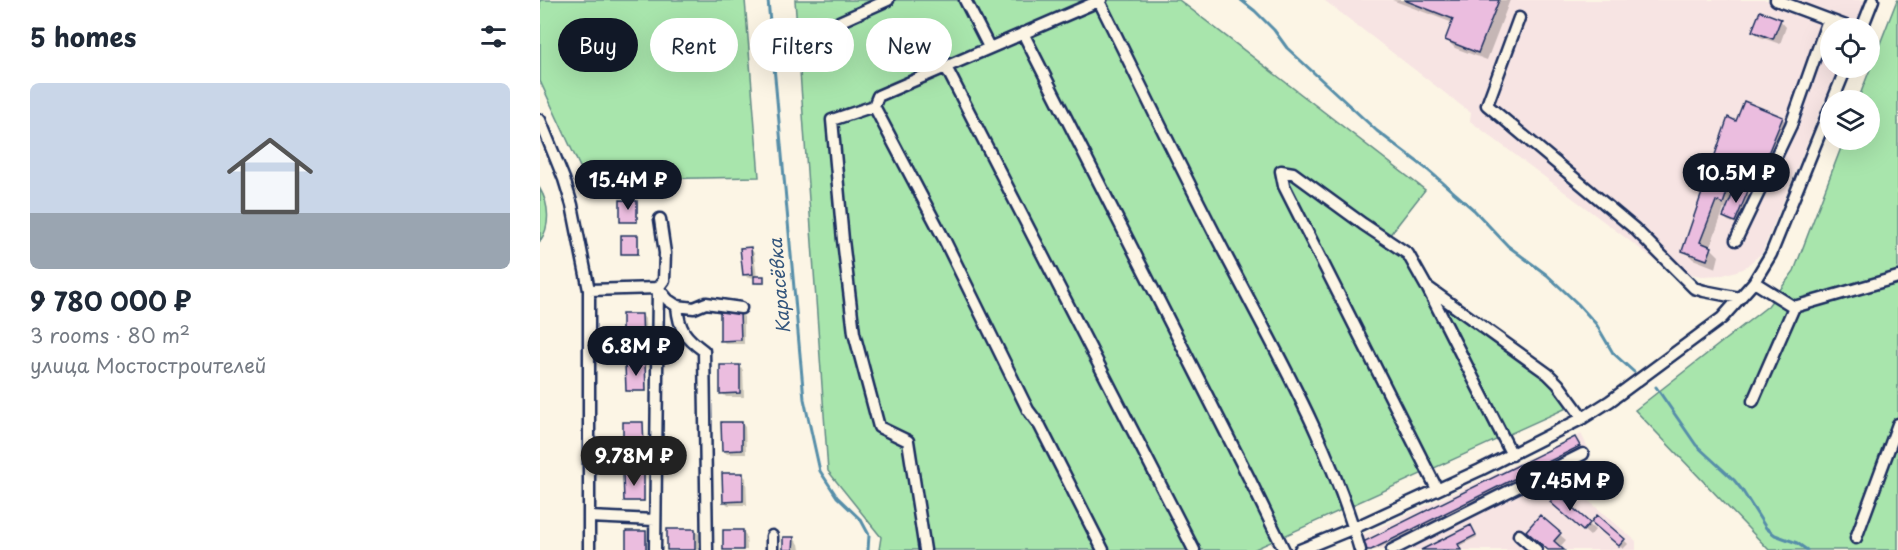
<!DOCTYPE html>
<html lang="en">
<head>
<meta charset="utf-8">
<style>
	body { margin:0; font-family:"Playpen Sans",sans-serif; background:#f2f2f3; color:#1f2937; height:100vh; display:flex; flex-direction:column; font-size:22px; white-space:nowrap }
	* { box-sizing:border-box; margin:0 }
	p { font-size:20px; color:#747a83 }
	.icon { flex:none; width:33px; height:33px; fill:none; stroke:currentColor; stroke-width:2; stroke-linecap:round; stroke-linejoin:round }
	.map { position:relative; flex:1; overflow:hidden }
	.sheet { display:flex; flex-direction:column; background:#fff; width:540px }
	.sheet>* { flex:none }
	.hud { position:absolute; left:18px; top:18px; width:570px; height:54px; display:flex; gap:12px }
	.fabs { position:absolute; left:1280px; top:18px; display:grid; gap:12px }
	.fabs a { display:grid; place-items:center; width:60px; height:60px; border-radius:50%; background:#fff; box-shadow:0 6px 24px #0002; font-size:30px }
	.price { position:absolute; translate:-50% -51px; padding:0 14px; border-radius:21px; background:#111827; color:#fff; font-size:20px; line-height:39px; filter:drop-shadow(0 2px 3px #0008) }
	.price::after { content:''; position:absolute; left:50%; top:36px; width:18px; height:14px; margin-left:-9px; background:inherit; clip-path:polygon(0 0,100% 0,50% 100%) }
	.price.active { background:#222; color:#fff }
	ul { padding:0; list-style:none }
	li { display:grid; align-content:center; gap:12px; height:318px; padding:0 30px }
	li span { display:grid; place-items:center; height:186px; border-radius:9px; color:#555 }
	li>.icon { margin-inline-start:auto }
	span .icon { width:108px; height:108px; fill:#fffc; stroke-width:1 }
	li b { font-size:26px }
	h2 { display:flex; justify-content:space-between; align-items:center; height:72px; padding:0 30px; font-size:26px }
	.pill { padding:0 21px; border-radius:27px; background:#fff; box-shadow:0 6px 24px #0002; font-size:21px; line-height:54px }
	.pill.active { background:#111827; color:#fff }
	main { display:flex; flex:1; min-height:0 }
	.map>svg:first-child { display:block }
	.built { fill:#f7e4e3 }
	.green { fill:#a8e5ac; stroke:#628a85; stroke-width:1.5 }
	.shadow { fill:#0003 }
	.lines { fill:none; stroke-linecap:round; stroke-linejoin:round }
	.stream { stroke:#568ea9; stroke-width:3 }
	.building { fill:#ebbddf; stroke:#1b2f5e; stroke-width:1.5 }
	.minor-casing { stroke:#1b2f5e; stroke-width:15 }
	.minor { stroke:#fcf5e5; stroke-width:10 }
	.labels { text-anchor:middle; stroke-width:5; stroke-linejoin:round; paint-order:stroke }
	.water-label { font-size:18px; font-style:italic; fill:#34567d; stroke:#fcf5e5 }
</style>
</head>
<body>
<main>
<section class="sheet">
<h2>5 homes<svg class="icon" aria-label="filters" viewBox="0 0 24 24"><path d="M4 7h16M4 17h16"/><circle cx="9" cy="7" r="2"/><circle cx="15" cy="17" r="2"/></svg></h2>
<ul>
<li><span style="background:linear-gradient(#c9d6e8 70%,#9aa5b1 0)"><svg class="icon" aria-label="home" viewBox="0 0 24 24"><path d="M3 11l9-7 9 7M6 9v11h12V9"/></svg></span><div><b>9 780 000 ₽</b><p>3 rooms · 80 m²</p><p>улица Мостостроителей</p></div></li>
</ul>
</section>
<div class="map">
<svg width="1358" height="550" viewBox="0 0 1358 550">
	<rect width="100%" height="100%" fill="#fcf5e5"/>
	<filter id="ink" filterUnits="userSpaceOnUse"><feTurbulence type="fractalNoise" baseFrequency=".0167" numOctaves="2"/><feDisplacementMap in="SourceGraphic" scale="12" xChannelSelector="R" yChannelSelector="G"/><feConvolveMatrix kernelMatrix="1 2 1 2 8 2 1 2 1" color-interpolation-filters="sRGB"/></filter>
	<g filter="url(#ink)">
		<path class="built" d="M784,0H1326L1314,28H1290V68H1298L1222,253L1203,269L1183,275L1162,276L1137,272L1119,263L930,121L931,113Z
			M1041,434L1051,454L1018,475L1096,541V550H813L810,541Z"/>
		<path class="green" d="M0,0H205L219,177L46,180L0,81Z
			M255,0H639L885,190L845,241L866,258L888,293L1006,376L1029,407L713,550H339L341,537L288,471Z
			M1357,0H1358V550H1229L1095,410L1228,306L1254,271L1304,140H1329V100H1318Z
			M0,189C9,204 11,226 0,241Z"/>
		<path class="shadow" d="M852,0H970L947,60L915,48L906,39L913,23Z
			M1240,20L1246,27L1240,44L1220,37L1214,31Z
			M1242,118L1251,127L1225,188L1203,179L1199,189L1211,196L1199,225L1188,221L1184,217L1187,210L1184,209L1170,247L1179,256L1176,268L1153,259L1144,250L1197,123Z
			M97,202L98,204V223L83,222L81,221Z
			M97,236L99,238V255H84L83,253Z
			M211,249L214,253L217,278L224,277L225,284H217L216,277L208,278L204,274Z
			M200,313L204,317V344H186L182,340Z
			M102,315L105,319L106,346H88L84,342Z
			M105,364L106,365L107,392H89L87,390Z
			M199,366L203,370L204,397H186L182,393Z
			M102,423L104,425V451H86L85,450Z
			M201,423L205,427L206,454H187L183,450Z
			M1037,440L1040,448L835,550H826Z
			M103,474L105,476V502H87L85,501Z
			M202,474L206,478L207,505H188L184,501Z
			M1018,508L1049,524L1055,530L1050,536Z
			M1056,526L1084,540L1088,544L1083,549Z
			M932,528L937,537L919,546L921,550H884Z
			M155,530L159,534V550H130Z
			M202,531L206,535L207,550H185Z
			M105,532L107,534V550H88Z
			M1019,534L1026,540L1019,548L1022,550H1009L994,537Z
			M253,538L259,544L260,550H245Z"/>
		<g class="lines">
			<path class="stream" d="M228,0L264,399L280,471L297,497L321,520L329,535L328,550
				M701,0L715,11L734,30L747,48L837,131L888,170L934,210L968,246L1007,275L1038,304L1056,324L1073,353L1094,372
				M1116,387L1156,445L1194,480L1202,490L1226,528L1235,535L1257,543L1267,550"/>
		</g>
		<path class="building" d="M864,0H959L938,53L905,40L913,19Z
			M1220,11L1241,19L1233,39L1212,31Z
			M1204,101L1243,117L1217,180L1194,172L1183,204L1176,201L1160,242L1172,247L1167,260L1142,251L1188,117L1196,121Z
			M1196,186L1208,191L1195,222L1183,217Z
			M80,200L97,201V222H80Z
			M81,235H98V254H81Z
			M211,247L213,274L203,275L200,248Z
			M214,276H224V283H214Z
			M180,312H200L201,340L180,341Z
			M82,314H102L103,342L82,343Z
			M105,362L106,391H86L85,363Z
			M180,365H200V393L180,394Z
			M83,422H103L104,450L83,451Z
			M181,422H202V450L182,451Z
			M1035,437L1040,446L831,550H824L821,543Z
			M83,473H104V501H84Z
			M182,473H203V501L183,502Z
			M1017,494L1050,523L1043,531L1010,502Z
			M1000,515L1021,533L1014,541L1024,550H1008L986,531Z
			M1057,515L1085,539L1079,546L1051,522Z
			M931,525L936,535L918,544L921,550H881Z
			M127,529H155V550H127Z
			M183,530H203V550H183Z
			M86,531H106V550H86Z
			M243,537H254L253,550H243Z"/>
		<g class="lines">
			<g class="minor-casing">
				<path id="minor" d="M425,0L449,47
					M1236,0L1311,28
					M559,1C603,89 645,178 691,265C739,357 792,449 820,550
					M979,18L947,105L1095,229L1154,288L1164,291L1200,298
					M299,22L348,0
					M1322,28L1333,0
					M483,33L709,478L744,550
					M406,67L654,550
					M1293,100L1306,68
					M334,106L404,239L488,410L500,426L563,550
					M0,120L24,179L32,205L49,290V550
					M1196,240L1251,125L1288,20
					M1214,282L1254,307L1358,277
					M888,289L972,455
					M49,290L118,288L128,300L137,306L154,308L166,303L201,308
					M137,306C139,330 145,337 164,351L167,550
					M1213,401L1254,307
					M897,489L744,186L741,171L753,173L823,224L868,254L886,286L1008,374L1018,384L1043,418
					M49,517L115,520
					M979,535L996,550
					M232,536V550
					M1316,538L1358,424
					M115,550L118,288L124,280L125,253L120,219
					M385,550L368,441L339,427L314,333L303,240L292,120L334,106L338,96L561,0
					M760,550L814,528L940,470L1043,418L1070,401L1182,318L1214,282L1231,254L1290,108
					M852,550L1043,454"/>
			</g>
			<use href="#minor" class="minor"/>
		</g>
	</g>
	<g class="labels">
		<g class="water-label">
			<text transform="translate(240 286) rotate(-95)" y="6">Карасёвка</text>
		</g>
	</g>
</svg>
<div class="fabs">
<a><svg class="icon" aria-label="locate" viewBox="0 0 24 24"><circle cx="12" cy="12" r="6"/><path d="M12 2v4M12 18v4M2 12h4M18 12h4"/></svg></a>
<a><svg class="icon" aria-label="layers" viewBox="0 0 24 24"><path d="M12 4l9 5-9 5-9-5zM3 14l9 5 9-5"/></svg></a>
</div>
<b class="price" style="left:1196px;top:204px">10.5M ₽</b>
<b class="price" style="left:88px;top:211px">15.4M ₽</b>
<b class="price" style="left:96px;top:377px">6.8M ₽</b>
<b class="price active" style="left:94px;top:487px">9.78M ₽</b>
<b class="price" style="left:1030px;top:512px">7.45M ₽</b>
<div class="hud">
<a class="pill active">Buy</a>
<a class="pill">Rent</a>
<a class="pill">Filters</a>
<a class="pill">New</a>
</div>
</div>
</main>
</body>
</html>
